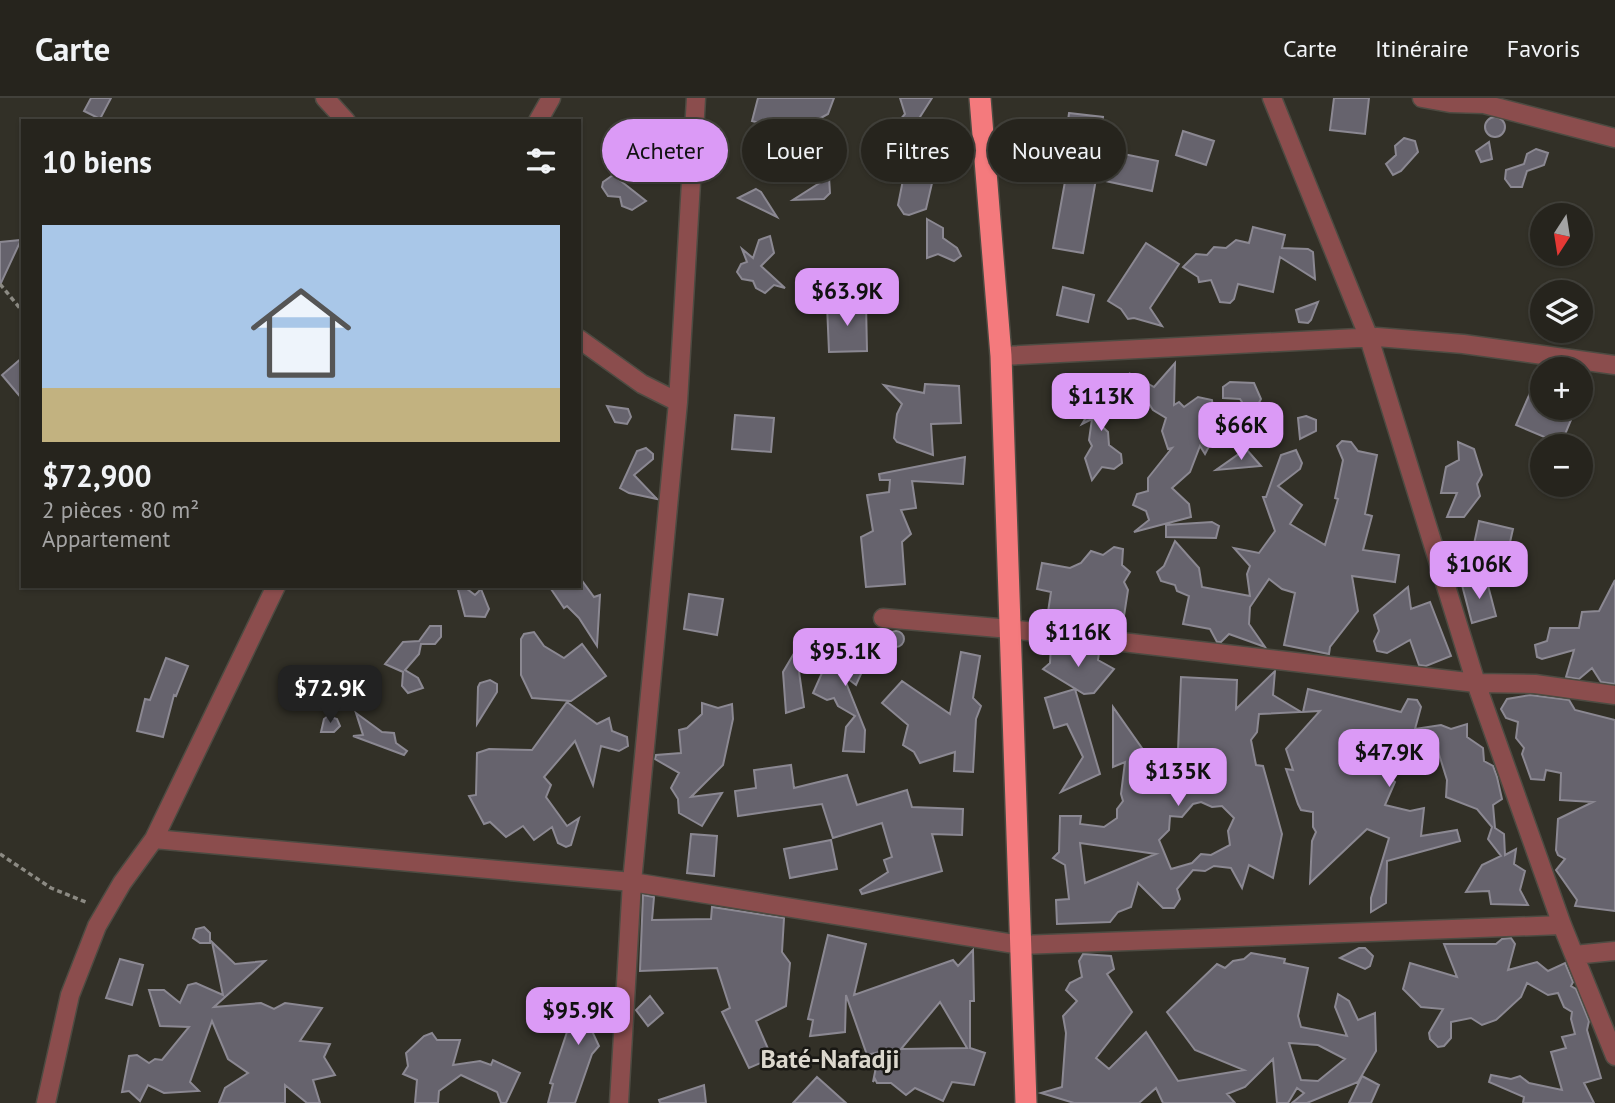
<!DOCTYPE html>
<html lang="fr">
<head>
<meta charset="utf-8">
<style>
	body { margin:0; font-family:"PT Sans",sans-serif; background:#2e2c26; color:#f1f3f6; height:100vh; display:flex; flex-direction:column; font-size:26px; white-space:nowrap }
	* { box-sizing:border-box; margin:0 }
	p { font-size:23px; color:#a4a4a4 }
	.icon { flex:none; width:38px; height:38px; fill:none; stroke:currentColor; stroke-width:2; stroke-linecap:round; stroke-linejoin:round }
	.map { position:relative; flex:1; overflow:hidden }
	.drawer { position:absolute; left:21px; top:21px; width:560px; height:469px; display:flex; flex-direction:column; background:#26241d; border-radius:0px; box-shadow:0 2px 5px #0004,0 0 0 2px #42413b }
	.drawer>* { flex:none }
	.banner { position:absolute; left:602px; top:21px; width:665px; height:63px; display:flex; gap:14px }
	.needle { width:46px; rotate:192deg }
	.fabs { position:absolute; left:1530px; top:105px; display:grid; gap:14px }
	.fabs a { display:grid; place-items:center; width:63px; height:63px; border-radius:50%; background:#26241d; box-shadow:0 2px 5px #0004,0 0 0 2px #42413b; font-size:35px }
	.price { position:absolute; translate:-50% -60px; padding:0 16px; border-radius:14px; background:#db9af6; color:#111; font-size:23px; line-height:46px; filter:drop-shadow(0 2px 4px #0008) }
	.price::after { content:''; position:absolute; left:50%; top:42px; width:21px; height:16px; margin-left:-10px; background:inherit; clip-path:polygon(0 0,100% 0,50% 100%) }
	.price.selected { background:#222; color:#fff }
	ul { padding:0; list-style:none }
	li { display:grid; align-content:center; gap:14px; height:371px; padding:0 21px }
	li span { display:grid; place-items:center; height:217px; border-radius:0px; color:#555 }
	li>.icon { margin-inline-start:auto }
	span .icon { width:126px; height:126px; fill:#fffc; stroke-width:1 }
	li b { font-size:30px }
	h2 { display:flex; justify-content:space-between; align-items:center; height:84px; padding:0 21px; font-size:30px }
	.pill { padding:0 24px; border-radius:32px; background:#26241d; box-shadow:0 2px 5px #0004,0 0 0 2px #42413b; font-size:24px; line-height:63px }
	.pill.selected { background:#db9af6; color:#111 }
	header { display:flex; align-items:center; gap:42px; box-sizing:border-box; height:98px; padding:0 35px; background:#26241d; border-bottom:2px solid #42413b }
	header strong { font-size:33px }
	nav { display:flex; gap:38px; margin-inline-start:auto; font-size:24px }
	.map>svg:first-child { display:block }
	.building { fill:#66636d; stroke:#8b8892; stroke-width:2; fill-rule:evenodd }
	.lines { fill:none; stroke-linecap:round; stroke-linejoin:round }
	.minor-casing { stroke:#4d4b42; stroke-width:21 }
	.highway-casing { stroke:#4d4b42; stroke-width:24 }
	.path { stroke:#8c8a83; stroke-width:3.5; stroke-dasharray:5 3.5; stroke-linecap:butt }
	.minor { stroke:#8b4d4d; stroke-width:18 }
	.highway { stroke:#f47a7d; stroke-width:21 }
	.labels { text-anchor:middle; stroke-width:5; stroke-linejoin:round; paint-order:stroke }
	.district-label { font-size:26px; font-weight:bold; fill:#dbd7cd; stroke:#191814 }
</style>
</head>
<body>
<header>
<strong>Carte</strong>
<nav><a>Carte</a><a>Itinéraire</a><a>Favoris</a></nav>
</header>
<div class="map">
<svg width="1615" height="1005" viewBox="0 0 1615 1005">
	<rect width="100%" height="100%" fill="#323027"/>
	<path class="building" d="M91,0H111L100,21L84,13Z
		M758,0H834L828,16L808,27L828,44L832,61L808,54L803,37L752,23Z
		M900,0H932L906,41L914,48L903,60L936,68L926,111L909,117L904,116L898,107L903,82L868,52L874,53L905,16Z
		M1334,0H1369L1365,36L1330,32Z
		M1069,15L1103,19L1099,51L1158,63L1152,93L1096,81L1083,155L1053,150L1068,67L1077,47L1065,46Z
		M1485 29a10 10 0 1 1 20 0a10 10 0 1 1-20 0Z
		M1183,33L1214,43L1206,67L1176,57Z
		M1404,40L1415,43L1418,54L1401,73L1393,77L1386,66L1396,57L1395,48Z
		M1489,44L1492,61L1481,64L1476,53Z
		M1536,51L1548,55L1544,67L1527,73L1522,89H1511L1505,81L1506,72L1524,66L1527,56Z
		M613,77L617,80L646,103L632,112L622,108L620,99L608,98L602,89L603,84Z
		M829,79L830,95L824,101L793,102Z
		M756,91L761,94L777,119L738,100Z
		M927,121L943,130V140L957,150L961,158L954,163L938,156L927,160Z
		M1253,129L1285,137L1282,150L1308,151L1313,154L1315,181L1280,159L1273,194L1238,186L1234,201L1230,205L1220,204L1211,182L1199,184L1198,179L1183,169L1196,156L1207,157L1214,149L1226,150L1236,142L1249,145Z
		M770,138L774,155L761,168L785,190L774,187L765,195L756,190L753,183L742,181L737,174L741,166L747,164L742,151L753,160L759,142Z
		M21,142L0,187V144Z
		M1146,145L1179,166L1150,210L1162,228L1134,220L1128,221L1121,211L1108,203Z
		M1063,189L1094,197L1088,224L1057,217Z
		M1318,204L1311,222L1308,225L1299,224L1296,212Z
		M866,205L867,253L829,254L827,207Z
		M23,259V302L2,277Z
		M1175,265L1174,307L1179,304L1184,309L1198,299L1212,302L1214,318L1206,331L1214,339L1205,356L1200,348L1190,374L1172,390L1189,406L1191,419L1134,434L1149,422L1146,413L1133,407L1137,396L1148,393V380L1172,350L1168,351L1162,333L1166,320L1153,312L1129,275L1154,289Z
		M1542,268V310H1576L1561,346L1516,327Z
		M1230,284L1254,285L1261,301L1256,310H1246L1240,301L1223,300V289Z
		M925,286L959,288L961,325L931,326L933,357L897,344L894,340L897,316L902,306L884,287L924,295Z
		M1109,289L1126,297L1118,308L1093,320L1108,334L1109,347L1121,356L1122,365L1114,371L1102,369L1092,382L1085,360L1092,348L1089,342L1092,321L1082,326L1085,321L1075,314L1085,305L1094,307Z
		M607,308L628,311L631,319L627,326L615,324Z
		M735,317L774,320L771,354L732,351Z
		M1306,318L1316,322V333L1300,341L1298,320Z
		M1342,343L1351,344L1358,353L1377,357L1365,416L1372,418L1363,452L1399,457L1395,484L1352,478L1358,513L1330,549L1329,556L1284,547L1295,495L1282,491L1269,481L1250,509L1249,526L1265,549L1229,536L1221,544H1217L1210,531L1183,526L1189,498L1177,493L1175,487L1161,483L1157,474L1164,468L1175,443L1199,470L1202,489L1250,498L1247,476L1250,468L1234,450L1259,455L1275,433L1263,399H1266L1281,357L1296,352L1302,365L1300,371L1278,388L1302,407L1290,426L1325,447L1338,401L1335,400L1343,362L1337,348Z
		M1458,344L1474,351L1482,377L1477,386L1480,398L1464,419H1447L1457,395H1441L1446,369L1459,362Z
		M646,350L653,356V361L634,377L657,401L629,395L620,390L637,353Z
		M1247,352L1261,368L1216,372L1243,353Z
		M965,359L963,386L912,383L916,410L901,412L911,436L902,444L905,486L866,489L861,439L873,433L867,397L889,394L890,382H880L879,376Z
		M1479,423L1513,431L1508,453L1474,446Z
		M1212,424L1219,428L1216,440L1166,439V427Z
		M1114,449L1123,451L1122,467L1130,474L1124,484L1128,492L1124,518H1099L1098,522L1048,514L1051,494L1037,491L1042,465L1070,470L1081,465L1091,453L1103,457Z
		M1486,480L1496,518L1472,525L1462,487Z
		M1615,482V586L1601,584L1592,570L1579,581L1566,579L1574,552L1542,561L1537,559L1535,547L1547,543L1550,530H1579L1582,514L1599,513Z
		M583,484L594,499L600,497L597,548L579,520L567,508L564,510L549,488H579Z
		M457,488H463L475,497L481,491L489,511L485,519L465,518Z
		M1408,489L1411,511L1430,504L1451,558L1426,568L1419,567L1410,542L1387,555L1377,553L1374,543L1379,533L1374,517Z
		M689,496L723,501L717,537L684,531Z
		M430,528H441V539L435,546H421L419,556L405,572L418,580L423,590L408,595L402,588L403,574L385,566L403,544L419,543Z
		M888 541a8 8 0 1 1 16 0a8 8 0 1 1-16 0Z
		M534,534L544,548L564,560L582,546L606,578L571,603L532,600L521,577V541L524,536Z
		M838,539L870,556L856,587L843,577L865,632L864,654L843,653L846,629L855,618L838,608L834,600L827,602L813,595Z
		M1051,547L1099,555L1098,562L1114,571L1094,595L1084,596L1043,571L1050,565Z
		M796,552L804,609L786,615L783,574Z
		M961,554L980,558L973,600L981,608L976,621L973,674L954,673L955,654L920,665L914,654L903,647L908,627L882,605L902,583L950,616Z
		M166,560L188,568L176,598L174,597L163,639L137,633L145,601L150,602Z
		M1275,573L1273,597L1301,614L1259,616L1257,634L1251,642L1256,667L1263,668L1282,736L1273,780L1249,767L1242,790L1231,770L1214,768L1205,773L1193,772L1177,791L1180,801L1174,810H1163L1138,785L1131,809L1118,814L1110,824L1057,826L1056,802L1069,801L1065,767L1053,760L1059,754L1060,718H1081L1080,726L1104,729L1117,720V711L1123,703L1121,696L1125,664L1113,669V609L1149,660L1178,652L1181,579L1237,582L1236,611ZM1201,704L1212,709L1222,708L1234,720L1228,733L1230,747L1211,757L1201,756L1192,765L1171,771L1159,742L1169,732L1170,718L1182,719L1193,706ZM1080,745L1156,756L1085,785Z
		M490,582L497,586V594L477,626L478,589L480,585Z
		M1075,591L1100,676L1061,694L1083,659L1067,626L1054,630L1045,600Z
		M1308,591L1401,614L1408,601L1417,602L1421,609L1415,631L1441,627L1451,631L1467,626V639L1483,650L1484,663L1493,668L1497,679L1502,701L1493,707L1495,730L1504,736L1505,757L1516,751L1514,766L1525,773L1520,792L1528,807L1491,806L1489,793L1466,794L1482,767L1501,758L1488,741L1492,729L1477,711L1446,699L1447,682L1438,653L1429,657L1420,652L1393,648L1392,654L1351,646L1395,684L1385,707L1410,713L1424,710L1421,738L1457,732L1460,743L1387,763L1386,805L1371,814V800L1389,740L1367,731L1310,785L1312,743L1316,734L1313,729V714L1301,712L1298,706L1286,671L1293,672L1286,651L1320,613L1303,614Z
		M1530,597L1569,602L1575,612L1615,622V813L1575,808L1577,802L1556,772L1565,761L1558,757L1556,752L1558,721L1593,704L1560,702L1561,675L1546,672L1544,682L1531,681L1522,656L1524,650L1516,640L1518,624L1506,620L1501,611L1507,601Z
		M567,604L597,626L609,620L612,633L627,639L628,648L619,653L601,648L593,687L575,643L544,679L551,687L546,699L567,728L579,720L571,747L566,749L558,745L552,729L534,742L523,728L506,739L490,724L484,726L469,698L476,697L477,655L489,651L532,652Z
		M702,605L718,610L732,606L733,621L723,667L691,699L722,695L702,728L679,715L678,701L671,690L679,675L655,661L656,657L681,655L679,632L687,630L702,616Z
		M356,615L382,634L394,635L396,645L407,653L404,657L353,638L363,637Z
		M328,618L337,621L340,628L334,634H321L324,621Z
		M791,667L794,690L847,677L857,707L907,692L912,709L963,711L962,737L932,736L942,773L862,796L860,792L888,774L884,762L892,759L882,725L833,740L822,706L738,718L735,693L756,690L754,672Z
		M691,736L717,738L714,778L687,775Z
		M831,742L837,771L790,780L784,751Z
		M643,797L654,799L652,822L711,821L712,809L784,820L782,854L790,865L786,908L756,923L772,960L749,970L722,914L730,910L717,870L640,873Z
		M204,829L210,835V845H200L193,840L196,831Z
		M828,837L866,846L854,897L953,862L958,868L973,852L974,903H970V950L985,955L974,987L952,984L943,1003L915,990L906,997L891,985H877L875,981L873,984L879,954L867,957L846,897L845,934L810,938L813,922L808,921ZM940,904L967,950L901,951Z
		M1511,840L1515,846L1508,872L1537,864L1548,873L1565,865L1573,884L1571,888L1576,891L1589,923L1587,932L1601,980L1584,985L1594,1005H1523L1524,999L1489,984L1491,977L1511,981L1520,978L1529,985L1562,992L1551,954L1566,950L1562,939L1575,936L1571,921L1572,914L1564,909L1558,895L1548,897L1527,885L1521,899L1496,922L1482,927L1471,920L1451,924V940L1444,948L1438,949L1430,941L1429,935L1443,911L1421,909L1403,891L1410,865L1457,879L1444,846H1496L1502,841Z
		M212,844L235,866L265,863L214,909L261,905L274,911L285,905L322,910L300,943L330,946L324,959L335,977L313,982L320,1005H307L285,987V1005H219L225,990L248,975L228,961L212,923L190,984L199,993L164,995L148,987L140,1003L129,993L122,994L129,958L137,957L149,965L155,961L162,962L189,929L160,928L149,892H164L180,905L188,887L196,885L223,897Z
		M1359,850H1365L1373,858L1370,868L1365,871L1340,860Z
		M1251,855L1285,861L1284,865L1308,870L1298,918L1301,929L1347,938L1335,909L1338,896L1349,903L1358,922L1375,915L1376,953L1358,984L1307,1005H1292L1304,995L1297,990L1288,1005H1277L1273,961L1245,989L1227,996L1235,1005H1163L1156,990L1139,1005H1074L1041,995L1062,989L1066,935L1063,918L1077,903L1066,892L1070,885L1082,879L1079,863L1083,856L1111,858L1114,871L1107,876L1132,914L1096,960L1109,971L1146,934L1178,983L1244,972L1195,952L1167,914L1217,866L1225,870L1233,863L1244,861ZM1289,945L1318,947L1345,961L1318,983L1301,982Z
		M120,861L143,867L132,907L106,900Z
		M584,890H610L611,917L585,918L599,948L592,956L575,1005H548L553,986L550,985L577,904L585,917Z
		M650,898L663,915L648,928L636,912Z
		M432,935L437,942H460L453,967L480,963L491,967L493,962L520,975L506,1005H501L497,994L461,977L439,993L438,1005H415L417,982L403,976L408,968L406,955L424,938Z
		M1362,978L1379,987L1371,1005H1349Z
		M817,979L826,987L846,1005H793Z
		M704,987L706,1005H660L659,1002Z"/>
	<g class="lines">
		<g class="minor-casing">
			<path id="minor" d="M325,0L346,23
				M1272,0L1369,240L1476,585L1562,827L1615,958
				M1422,0L1450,5L1484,6L1615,40
				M538,23L551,0
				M579,241L642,286L678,304
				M1001,258L1377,239L1463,246L1615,267
				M883,520L1010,531L1476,585L1535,586L1615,597
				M154,741L632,784L1020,847L1562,827
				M1574,857L1615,853
				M46,1005L70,897L97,828L122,785L154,741L276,488
				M619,1005L632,784L678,304L696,0"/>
		</g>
		<g class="highway-casing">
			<path id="highway" d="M980,0L1001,258L1026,1005"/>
		</g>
		<path class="path" d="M0,186L23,214
			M0,756L51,790L88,805"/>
		<use href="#minor" class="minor"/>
		<use href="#highway" class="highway"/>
	</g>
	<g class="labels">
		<g class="district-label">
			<text x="830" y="970">Baté-Nafadji</text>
		</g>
	</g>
</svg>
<div class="fabs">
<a><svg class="needle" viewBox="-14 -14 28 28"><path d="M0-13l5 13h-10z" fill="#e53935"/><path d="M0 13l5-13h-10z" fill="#a4a4a4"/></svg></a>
<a><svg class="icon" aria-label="layers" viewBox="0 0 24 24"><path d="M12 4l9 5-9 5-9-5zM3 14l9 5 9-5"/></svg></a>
<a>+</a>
<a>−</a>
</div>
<b class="price" style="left:847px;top:230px">$63.9K</b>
<b class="price" style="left:1101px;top:335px">$113K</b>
<b class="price" style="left:1241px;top:364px">$66K</b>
<b class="price" style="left:1479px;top:503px">$106K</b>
<b class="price" style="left:1078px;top:571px">$116K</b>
<b class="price" style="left:845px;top:590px">$95.1K</b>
<b class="price selected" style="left:330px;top:627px">$72.9K</b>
<b class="price" style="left:1389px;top:691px">$47.9K</b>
<b class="price" style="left:1178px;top:710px">$135K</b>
<b class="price" style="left:578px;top:949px">$95.9K</b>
<div class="banner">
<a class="pill selected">Acheter</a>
<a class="pill">Louer</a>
<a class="pill">Filtres</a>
<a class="pill">Nouveau</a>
</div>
<section class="drawer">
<h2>10 biens<svg class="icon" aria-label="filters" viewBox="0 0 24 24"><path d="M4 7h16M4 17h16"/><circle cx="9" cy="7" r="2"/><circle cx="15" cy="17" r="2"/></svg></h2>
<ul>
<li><span style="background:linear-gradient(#a9c7e8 75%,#c2b280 0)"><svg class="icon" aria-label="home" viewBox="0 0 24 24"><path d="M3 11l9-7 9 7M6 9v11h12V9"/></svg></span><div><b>$72,900</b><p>2 pièces · 80 m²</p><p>Appartement</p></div></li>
</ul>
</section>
</div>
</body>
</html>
